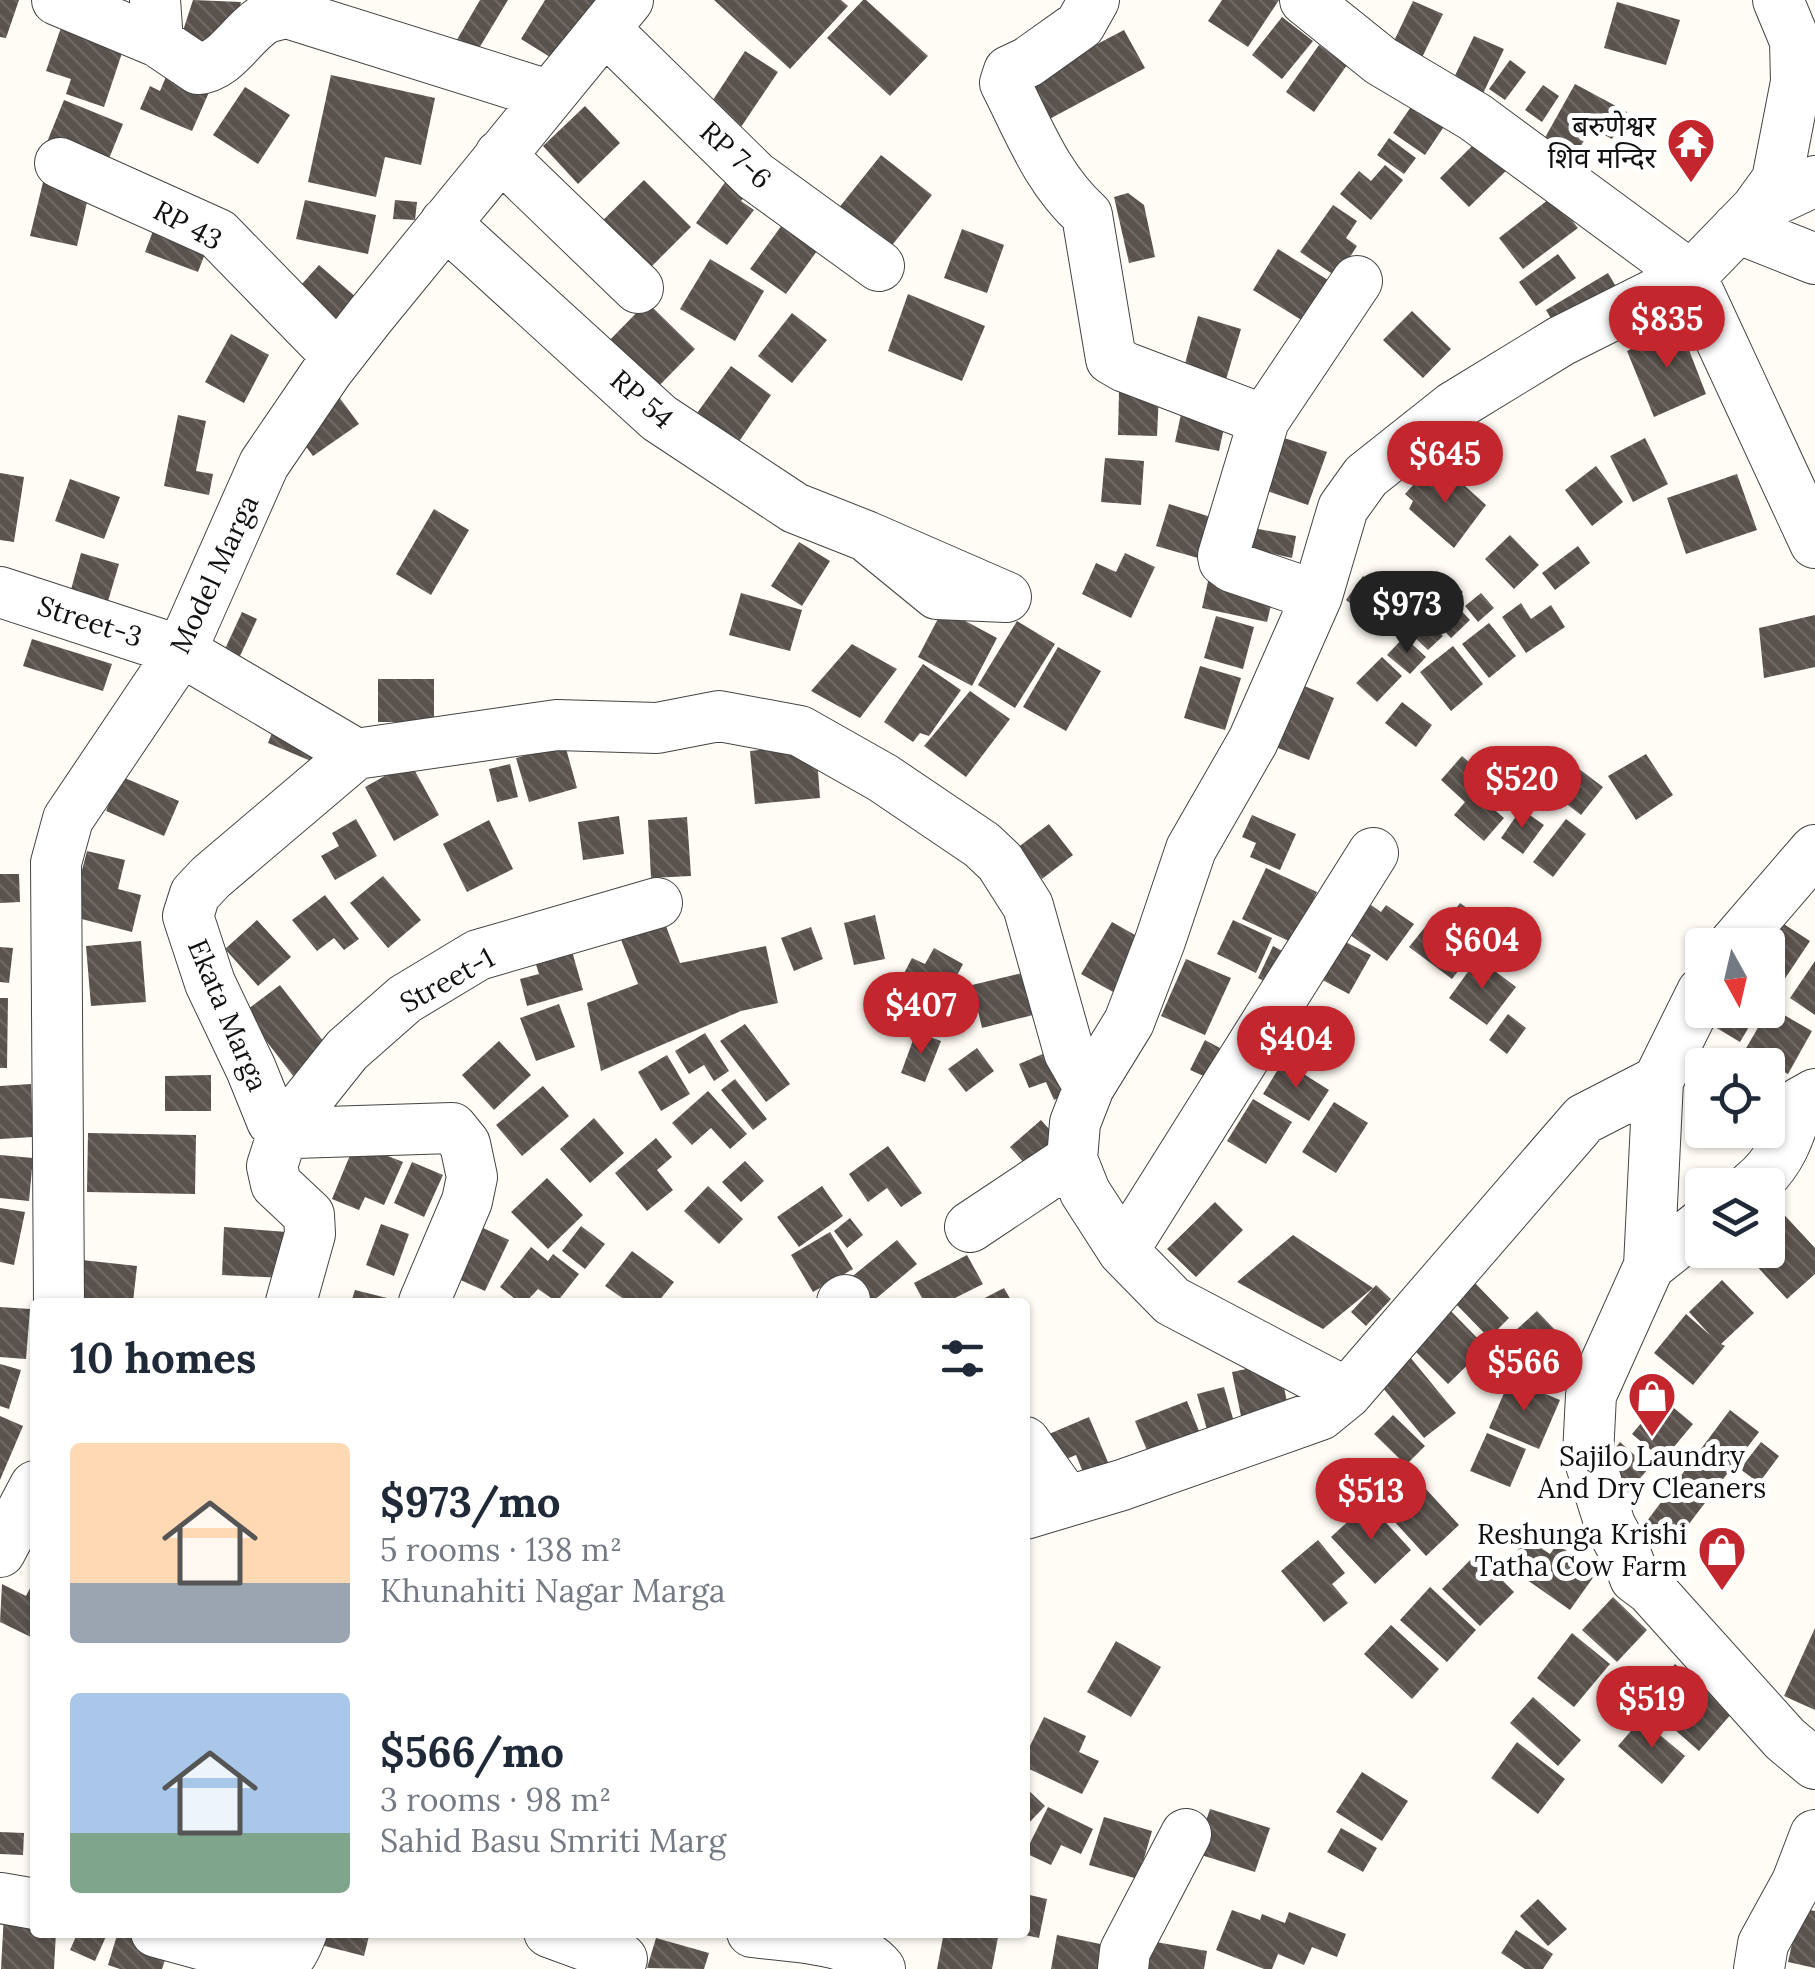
<!DOCTYPE html>
<html lang="en">
<head>
<meta charset="utf-8">
<style>
	body { margin:0; font-family:Lora,"Noto Sans Devanagari",serif; background:#f6f6f7; color:#1f2937; height:100vh; display:flex; flex-direction:column; font-size:38px; white-space:nowrap }
	* { box-sizing:border-box; margin:0 }
	p { font-size:32px; color:#747a83 }
	.icon { flex:none; width:55px; height:55px; fill:none; stroke:currentColor; stroke-width:2; stroke-linecap:round; stroke-linejoin:round }
	.map { position:relative; flex:1; overflow:hidden }
	.panel { position:absolute; left:30px; top:1298px; width:1000px; height:640px; display:flex; flex-direction:column; background:#fff; border-radius:10px; box-shadow:0 2px 8px #0004 }
	.panel>* { flex:none }
	.needle { width:65px; rotate:172deg }
	.controls { position:absolute; left:1685px; top:928px; display:grid; gap:20px }
	.controls a { display:grid; place-items:center; width:100px; height:100px; border-radius:10px; background:#fff; box-shadow:0 2px 8px #0004; font-size:50px }
	.price { position:absolute; translate:-50% -85px; padding:0 22px; border-radius:35px; background:#c4262e; color:#fff; font-size:32px; line-height:65px; filter:drop-shadow(0 2px 5px #0008) }
	.price::after { content:''; position:absolute; left:50%; top:60px; width:30px; height:22px; margin-left:-15px; background:inherit; clip-path:polygon(0 0,100% 0,50% 100%) }
	.price.active { background:#222; color:#fff }
	ul { padding:0; list-style:none }
	li { display:flex; align-items:center; gap:30px; height:250px; padding:0 40px }
	li span { display:grid; place-items:center; flex:none; width:280px; height:200px; border-radius:10px; color:#555 }
	li>.icon { margin-inline-start:auto }
	span .icon { width:120px; height:120px; fill:#fffc; stroke-width:1 }
	li b { font-size:42px }
	h2 { display:flex; justify-content:space-between; align-items:center; height:120px; padding:0 40px; font-size:42px }
	.map>svg:first-child { display:block }
	.building { fill:url(#building-back-hatch) }
	.lines { fill:none; stroke-linecap:round; stroke-linejoin:round }
	.minor-casing { stroke:#444; stroke-width:52 }
	.minor { stroke:#fff; stroke-width:50 }
	.labels { text-anchor:middle; stroke-width:10; stroke-linejoin:round; paint-order:stroke }
	.poi-label { font-size:28px; fill:#111; stroke:#fff; text-anchor:end }
	.street-label { font-size:28px; fill:#111; stroke:#fff }
</style>
</head>
<body>
<div class="map">
<svg width="1815" height="1969" viewBox="0 0 1815 1969">
	<defs>
		<pattern id="building-back-hatch" width="6" height="6" patternUnits="userSpaceOnUse" patternTransform="scale(2.5)"><rect width="6" height="6" fill="#5a524d"/><path d="M-1 5l2 2M0 0l6 6M5-1l2 2" fill="none" stroke="#6d6662"/></pattern>
	</defs>
	<rect width="100%" height="100%" fill="#fffdf5"/>
	<path class="building" d="M0,0H19L6,38L0,37Z
		M193,0L241,2L227,47L179,43Z
		M480,0H508L475,55L455,43Z
		M545,0H609L566,67L521,39Z
		M714,0H841L848,6L790,69Z
		M863,0H866L928,56L890,96L827,38Z
		M1222,0H1279L1248,47L1208,21Z
		M1413,1L1443,14L1415,72L1386,58Z
		M1617,2L1680,20L1666,65L1604,48Z
		M1282,17L1313,41L1282,79L1252,55Z
		M64,19L129,32L104,107L66,94L71,79L46,71Z
		M1124,30L1145,68L1042,123L1021,84Z
		M1474,36L1504,49L1479,102L1449,88Z
		M1319,45L1347,65L1314,112L1286,92Z
		M745,51L778,72L739,130L707,109Z
		M1510,60L1526,72L1505,100L1489,89Z
		M168,72L210,90L192,131L140,109L150,86L160,91Z
		M331,75L435,98L421,165L385,157L376,197L308,182Z
		M1575,84L1627,112L1612,139L1591,128L1573,160L1542,143Z
		M1543,85L1559,96L1542,122L1525,110Z
		M245,87L290,115L258,164L213,135Z
		M1417,98L1449,119L1425,155L1393,133Z
		M64,100L123,124L106,166L47,142Z
		M585,106L620,143L578,184L543,146Z
		M1485,133L1514,163L1469,207L1440,178Z
		M1389,138L1416,158L1404,174L1377,155Z
		M881,155L932,195L885,254L834,214Z
		M1385,165L1403,180L1371,220L1340,194L1359,171L1371,181Z
		M731,174L751,189L741,201L754,210L727,245L696,223Z
		M44,178L90,189L77,246L30,236Z
		M644,180L691,227L643,275L595,228Z
		M1128,193L1144,205L1155,257L1129,263L1114,197Z
		M1553,196L1578,228L1523,269L1499,238Z
		M305,200L376,215L368,254L296,239Z
		M395,200L417,202L415,220L393,219Z
		M1333,205L1357,221L1346,238L1357,246L1337,277L1300,252Z
		M156,223L209,243L198,272L145,252Z
		M782,225L817,251L786,294L750,269Z
		M962,229L1004,245L987,293L944,278Z
		M1278,249L1328,280L1303,321L1253,290Z
		M1558,254L1576,278L1536,306L1519,282Z
		M710,259L764,291L735,341L680,309Z
		M319,265L357,298L330,328L293,294Z
		M1608,273L1621,295L1559,332L1546,310Z
		M908,294L985,326L962,381L888,351Z
		M647,302L695,349L652,393L604,346Z
		M1412,311L1451,349L1423,378L1383,340Z
		M792,313L827,340L792,383L758,356Z
		M1198,316L1241,329L1225,383L1183,371Z
		M1679,324L1706,394L1654,417L1627,351Z
		M231,334L269,355L244,403L205,382Z
		M731,366L771,395L738,443L697,413Z
		M1119,392L1159,393L1157,436L1118,435Z
		M339,397L359,424L313,456L293,429Z
		M1183,405L1227,414L1219,451L1175,442Z
		M178,415L206,421L196,471L213,474L209,495L164,486Z
		M1275,435L1327,452L1308,505L1258,488Z
		M1645,438L1668,484L1633,502L1610,456Z
		M1105,458L1144,461L1141,505L1101,502Z
		M1596,466L1623,502L1592,526L1565,490Z
		M1444,467L1486,505L1454,548L1409,509L1413,501L1405,494L1423,474L1433,481Z
		M0,473L24,477L14,542L0,540Z
		M1737,474L1757,530L1686,554L1667,498Z
		M70,479L120,497L104,539L55,521Z
		M1169,504L1224,521L1212,562L1156,546Z
		M434,509L469,530L431,595L396,574Z
		M1242,526L1296,536L1292,558L1274,554L1270,571L1234,564Z
		M1510,535L1539,565L1514,589L1485,559Z
		M799,542L830,561L802,606L771,586Z
		M1578,546L1590,563L1555,590L1542,573Z
		M81,553L119,564L103,618L66,608Z
		M1125,553L1155,567L1131,618L1082,594L1096,563L1116,572Z
		M1363,576L1386,593L1368,616L1346,600Z
		M1209,577L1274,593L1267,622L1202,608Z
		M1450,580L1463,592L1453,602L1470,620L1451,638L1422,607Z
		M741,593L802,610L790,651L729,635Z
		M1481,593L1494,608L1478,622L1465,606Z
		M1389,598L1411,614L1394,636L1373,620Z
		M1521,603L1531,619L1551,605L1565,627L1526,653L1502,617Z
		M943,609L997,638L972,686L918,657Z
		M242,612L257,619L240,656L225,649Z
		M1815,615V667L1764,678L1759,628Z
		M1216,616L1254,627L1243,669L1204,658Z
		M1423,616L1443,636L1428,650L1408,631Z
		M1017,621L1055,644L1015,708L978,685Z
		M1489,623L1516,656L1489,678L1462,644Z
		M1404,637L1426,657L1410,674L1387,655Z
		M32,639L112,664L103,691L23,666Z
		M852,644L897,669L860,718L811,691Z
		M1453,646L1483,684L1451,711L1420,672Z
		M1058,647L1101,671L1066,731L1023,707Z
		M1382,657L1402,676L1377,702L1356,683Z
		M923,664L961,690L929,736L920,733L913,742L884,722Z
		M1200,666L1241,678L1225,730L1184,718Z
		M378,679H434V722H378Z
		M1297,683L1334,698L1309,760L1273,746Z
		M970,691L1010,719L966,777L924,746Z
		M1402,702L1432,725L1416,747L1385,723Z
		M276,722L320,740L311,761L268,743Z
		M816,744L820,798L755,804L750,751Z
		M565,745L577,788L529,802L516,758Z
		M1554,750L1603,787L1581,815L1533,778Z
		M1646,754L1673,795L1636,820L1608,776Z
		M1462,756L1483,774L1487,768L1507,785L1489,805L1504,818L1484,841L1454,815L1465,802L1441,780Z
		M410,762L439,815L394,841L365,787Z
		M510,764L518,797L497,802L489,769Z
		M120,776L179,801L164,836L106,811Z
		M1521,809L1544,825L1523,854L1501,838Z
		M1252,815L1296,834L1280,870L1250,857L1256,843L1242,837Z
		M619,816L624,854L583,860L578,822Z
		M687,817L691,876L651,878L648,820Z
		M356,819L377,856L335,880L321,856L339,846L332,833Z
		M1566,819L1586,834L1553,877L1533,862Z
		M489,820L513,869L467,892L443,844Z
		M1049,824L1073,855L1042,879L1017,848Z
		M87,851L125,860L118,889L141,895L132,932L70,916Z
		M1266,868L1317,892L1293,943L1242,919Z
		M0,874H19L20,902L0,903Z
		M383,876L421,920L388,948L350,903Z
		M325,895L359,939L344,950L334,938L317,951L292,920Z
		M1364,900L1381,912L1386,905L1414,924L1387,961L1343,930Z
		M1460,903L1491,926L1476,945L1446,922Z
		M661,913L680,963L766,946L778,1003L741,1011L601,1071L587,1003L638,984L617,929Z
		M875,915L885,959L854,965L844,923Z
		M1433,917L1475,949L1452,979L1409,947Z
		M1776,919L1810,941L1780,986L1768,978V945H1759Z
		M257,920L291,957L258,986L225,949Z
		M1233,920L1272,938L1256,973L1217,954Z
		M1112,922L1144,940L1113,992L1081,974Z
		M811,927L823,959L794,971L781,938Z
		M1332,935L1371,955L1349,994L1311,974Z
		M141,941L146,1002L91,1006L86,946Z
		M570,944L583,990L527,1006L520,979L539,974L533,955Z
		M1273,946L1290,955L1274,986L1258,978Z
		M0,947L13,948L9,983L0,982Z
		M934,948L963,964L941,1006L899,983L912,958L925,964Z
		M1478,958L1516,987L1487,1025L1449,998Z
		M1186,959L1231,978L1205,1035L1161,1016Z
		M1815,961V1015L1790,998Z
		M1035,970L1045,1012L982,1028L972,985Z
		M280,985L330,1050L294,1077L244,1012Z
		M0,998H8L7,1068H0Z
		M559,1004L575,1047L536,1061L520,1018Z
		M1770,1007L1812,1031L1788,1074L1745,1050Z
		M1718,1010H1755L1758,1012L1740,1042L1710,1024Z
		M1508,1014L1526,1028L1507,1054L1489,1040Z
		M745,1024L790,1084L766,1102L720,1041Z
		M916,1032L941,1041L925,1082L901,1073Z
		M705,1033L729,1071L714,1081L704,1065L689,1074L675,1051Z
		M1205,1040L1220,1048L1206,1077L1190,1070Z
		M499,1041L531,1075L494,1110L462,1075Z
		M977,1048L994,1071L966,1092L948,1069Z
		M1057,1048L1075,1091L1054,1100L1046,1082L1029,1088L1019,1064Z
		M667,1055L690,1094L661,1111L638,1072Z
		M1283,1061L1329,1090L1309,1121L1263,1094Z
		M211,1075V1111H165V1076Z
		M735,1079L767,1119L753,1130L721,1090Z
		M31,1084L33,1137L0,1139V1086Z
		M543,1086L569,1116L522,1156L496,1125Z
		M708,1091L747,1134L730,1149L711,1128L692,1145L672,1123Z
		M1253,1099L1292,1122L1266,1164L1227,1141Z
		M1334,1102L1368,1123L1336,1173L1302,1152Z
		M594,1118L624,1153L590,1183L560,1149Z
		M1041,1120L1057,1138L1025,1164L1010,1147Z
		M88,1133L196,1135L195,1194L87,1192Z
		M656,1138L672,1157L657,1170L673,1190L647,1211L615,1173Z
		M355,1143L403,1162L384,1205L365,1197L359,1210L332,1199Z
		M888,1146L922,1193L901,1207L887,1188L868,1202L849,1174Z
		M0,1155L33,1158L29,1201L0,1198Z
		M745,1161L764,1181L741,1202L722,1182Z
		M412,1162L443,1175L424,1217L394,1203Z
		M547,1178L583,1215L548,1249L511,1212Z
		M708,1186L743,1219L719,1244L684,1211Z
		M822,1186L843,1216L799,1247L777,1217Z
		M1215,1202L1243,1230L1196,1277L1167,1249Z
		M0,1208L25,1212L14,1265L0,1262Z
		M1778,1208L1815,1248V1274L1787,1299L1742,1250H1768V1217Z
		M850,1218L863,1235L847,1248L834,1231Z
		M468,1221L509,1240L485,1291L445,1273Z
		M381,1224L409,1234L394,1276L366,1265Z
		M581,1226L605,1244L585,1269L562,1251Z
		M224,1227L287,1232L284,1278L222,1275Z
		M830,1232L853,1269L813,1292L791,1255Z
		M1293,1235L1373,1288L1323,1329L1237,1282Z
		M897,1240L917,1264L872,1302H868L849,1279Z
		M531,1247L548,1261L553,1254L579,1274L557,1302L538,1289L526,1302H519L500,1287Z
		M632,1251L674,1282L658,1302H628L605,1286Z
		M967,1255L983,1284L947,1302H924L914,1283Z
		M82,1260L137,1266L133,1302H77Z
		M1722,1280L1754,1313L1721,1344L1725,1346L1693,1385L1654,1353L1686,1314L1710,1335L1689,1312Z
		M1475,1283L1509,1318L1489,1338L1455,1303Z
		M1376,1285L1391,1299L1366,1326L1351,1312Z
		M1004,1288L1012,1302H977Z
		M355,1290L391,1299L390,1302H351Z
		M1446,1306L1486,1347L1448,1384L1408,1344Z
		M0,1307L30,1309L26,1359L0,1357Z
		M1537,1311L1556,1331L1522,1362L1503,1342Z
		M1405,1351L1456,1413L1424,1438L1374,1377Z
		M1279,1362L1288,1407L1241,1416L1232,1372Z
		M0,1364L21,1370L9,1409L0,1406Z
		M1510,1379L1560,1400L1539,1449L1489,1428Z
		M1224,1387L1238,1436L1211,1444L1197,1394Z
		M1662,1398L1693,1424L1663,1460L1632,1434Z
		M1187,1401L1203,1441L1148,1453L1135,1421Z
		M1730,1410L1759,1432L1679,1537L1672,1532L1659,1549L1638,1533Z
		M1393,1415L1425,1446L1406,1465L1374,1434Z
		M0,1416L23,1426L0,1480Z
		M1089,1417L1110,1467L1085,1477L1076,1455L1054,1464L1042,1437Z
		M1487,1433L1526,1449L1510,1487L1470,1471Z
		M1620,1442L1649,1468L1622,1499L1608,1458Z
		M1761,1442L1779,1456L1759,1483L1740,1469Z
		M1414,1476L1459,1525L1426,1556L1381,1507Z
		M1368,1503L1411,1550L1375,1584L1331,1537Z
		M1526,1538L1550,1554L1557,1544L1597,1572L1570,1610L1507,1566Z
		M1318,1540L1345,1573L1332,1584L1348,1603L1324,1622L1281,1571Z
		M1476,1554L1514,1592L1480,1626L1442,1589Z
		M2,1584L26,1596L32,1584L35,1586V1639L0,1622Z
		M1430,1587L1476,1630L1447,1662L1400,1620Z
		M1613,1597L1647,1630L1617,1662L1582,1630Z
		M1391,1625L1439,1669L1412,1699L1364,1654Z
		M1815,1628V1710L1784,1696Z
		M1572,1633L1610,1664L1574,1707L1537,1678Z
		M1116,1641L1161,1667L1131,1717L1087,1692Z
		M1675,1664L1732,1713L1699,1751L1642,1701Z
		M1533,1697L1581,1740L1558,1766L1510,1723Z
		M1044,1717L1086,1736L1079,1752L1099,1761L1082,1794L1025,1767V1756Z
		M1641,1719L1685,1756L1662,1784L1618,1746Z
		M1517,1742L1565,1779L1538,1814L1491,1778Z
		M1362,1772L1408,1801L1382,1841L1336,1812Z
		M1025,1787L1045,1806L1025,1827Z
		M1048,1807L1093,1829L1081,1854L1061,1845L1051,1865L1025,1853Z
		M1210,1809L1270,1828L1255,1872L1195,1853Z
		M1104,1817L1152,1831L1138,1879L1089,1865Z
		M1341,1828L1377,1848L1363,1872L1327,1852Z
		M0,1832L24,1833L23,1855L0,1854Z
		M1025,1894L1047,1899L1039,1938L1025,1935Z
		M1538,1899L1567,1929L1548,1946L1520,1916Z
		M1800,1908L1815,1911V1968L1788,1962Z
		M1232,1910L1260,1920L1262,1914L1285,1923L1289,1912L1346,1934L1337,1957L1312,1947L1304,1965L1278,1954L1272,1969H1264L1216,1950Z
		M4,1914L35,1916V1932H56L54,1969H1Z
		M1516,1930L1553,1954L1543,1969H1525L1501,1953Z
		M78,1932H108L95,1961L70,1950Z
		M118,1932H133L170,1945L162,1969H120L108,1965Z
		M312,1932H370L364,1956L309,1942Z
		M944,1932H976L998,1937L992,1969H937Z
		M1057,1935L1110,1946L1106,1969H1051Z
		M656,1938L709,1953L704,1969L647,1968Z
		M1150,1941L1207,1951L1204,1969H1145Z"/>
	<g class="lines">
		<g class="minor-casing">
			<path id="minor" d="M57,0L158,42
				M155,0L158,42L198,69C225,67 241,34 263,20C270,16 278,15 287,13L548,95
				M1094,0L1080,25L1028,62L1009,71L1005,83C1029,130 1047,179 1087,215L1111,359L1125,367L1264,420
				M605,29L755,176L879,266
				M500,155L638,288
				M60,163L218,234L338,357
				M1815,181L1756,209L1691,276L1815,543
				M1756,209L1777,180L1796,82L1795,41L1778,0
				M445,223L659,418L795,508L866,536L937,594L1006,597L866,536
				M1737,228L1815,259
				M0,592L181,651L356,754L211,877L195,894L188,916L210,983L251,1069L272,1121L295,1133L452,1128L465,1144L472,1177L467,1201L424,1302
				M1317,596L1232,567L1224,561L1223,556L1264,420L1357,281
				M356,754L557,725L657,728L719,716L800,731L883,778L982,845L1000,862L1028,906L1069,1052L1089,1087L1129,1022L1160,941L1191,849L1253,741L1317,596L1343,508L1366,476L1453,407L1561,341L1691,276L1475,117L1381,61L1305,0
				M1733,945L1815,850
				M1702,992L1658,1081L1649,1266L1591,1395L1588,1455L1610,1525L1626,1555L1635,1578L1651,1590L1785,1739L1815,1764
				M1089,1087L1075,1123L1072,1159L1085,1192L1123,1251L1172,1301L1347,1393
				M1753,1185C1780,1164 1790,1135 1799,1103L1815,1094
				M970,1227L1072,1159
				M1123,1251L1373,853
				M1649,1266L1702,1224
				M59,1302L56,863L68,819L181,651L264,464L328,370L370,316L628,0
				M291,1302L310,1234L309,1215L276,1184L272,1166L284,1129L347,1050L405,999L478,955L657,903
				M842,1302L845,1300
				M1025,1442L1067,1501
				M1025,1514L1122,1485L1320,1415L1347,1393L1584,1119L1658,1081
				M0,1552L35,1486
				M0,1898L35,1904
				M156,1932L273,1964C292,1961 295,1949 302,1932
				M549,1932L622,1959
				M752,1932C790,1937 855,1937 880,1969
				M1123,1969L1125,1951L1186,1834
				M1759,1969L1763,1944L1797,1882L1815,1835"/>
		</g>
		<use href="#minor" class="minor"/>
	</g>
	<defs>
		<g id="temple-pin" transform="scale(2.5)"><path d="M0 17L-7.5 6A9.5 9.5 0 1 1 7.5 6Z" fill="#c4262e" stroke="#fff"/><path d="M0-6L5-2H3V0L6.5 2.5H4V6H1.5V3h-3V6H-4V2.5H-6.5L-3 0V-2H-5Z" fill="#fff"/></g>
		<g id="shop-pin" transform="scale(2.5)"><path d="M0 17L-7.5 6A9.5 9.5 0 1 1 7.5 6Z" fill="#c4262e" stroke="#fff"/><path d="M-5-2.5h2.3a2.7 3.5 0 0 1 5.4 0H5L5.5 6h-11ZM-1.5-2.5h3a1.5 2.3 0 0 0-3 0Z" fill="#fff"/></g>
	</defs>
	<g fill-rule="evenodd">
		<use href="#temple-pin" x="1691" y="142"/>
		<use href="#shop-pin" x="1652" y="1396"/>
		<use href="#shop-pin" x="1722" y="1550"/>
	</g>
	<g class="labels">
		<g class="poi-label">
			<text x="1656" y="136">बरुणेश्वर<tspan x="1656" dy="32">शिव मन्दिर</tspan></text>
			<text x="1652" y="1466" text-anchor="middle">Sajilo Laundry<tspan x="1652" dy="32">And Dry Cleaners</tspan></text>
			<text x="1687" y="1544">Reshunga Krishi<tspan x="1687" dy="32">Tatha Cow Farm</tspan></text>
		</g>
		<g class="street-label">
			<text transform="translate(736 155) rotate(42)" y="10">RP 7-6</text>
			<text transform="translate(188 225) rotate(28)" y="10">RP 43</text>
			<text transform="translate(642 399) rotate(41)" y="10">RP 54</text>
			<text transform="translate(214 574) rotate(-65)" y="10">Model Marga</text>
			<text transform="translate(90 621) rotate(18)" y="10">Street-3</text>
			<text transform="translate(447 980) rotate(-29)" y="10">Street-1</text>
			<text transform="translate(228 1015) rotate(67)" y="10">Ekata Marga</text>
		</g>
	</g>
</svg>
<div class="controls">
<a><svg class="needle" viewBox="-14 -14 28 28"><path d="M0-13l5 13h-10z" fill="#e53935"/><path d="M0 13l5-13h-10z" fill="#747a83"/></svg></a>
<a><svg class="icon" aria-label="locate" viewBox="0 0 24 24"><circle cx="12" cy="12" r="6"/><path d="M12 2v4M12 18v4M2 12h4M18 12h4"/></svg></a>
<a><svg class="icon" aria-label="layers" viewBox="0 0 24 24"><path d="M12 4l9 5-9 5-9-5zM3 14l9 5 9-5"/></svg></a>
</div>
<b class="price" style="left:1667px;top:371px">$835</b>
<b class="price" style="left:1445px;top:506px">$645</b>
<b class="price active" style="left:1407px;top:656px">$973</b>
<b class="price" style="left:1522px;top:831px">$520</b>
<b class="price" style="left:1482px;top:992px">$604</b>
<b class="price" style="left:921px;top:1057px">$407</b>
<b class="price" style="left:1296px;top:1091px">$404</b>
<b class="price" style="left:1524px;top:1414px">$566</b>
<b class="price" style="left:1371px;top:1543px">$513</b>
<b class="price" style="left:1652px;top:1751px">$519</b>
<section class="panel">
<h2>10 homes<svg class="icon" aria-label="filters" viewBox="0 0 24 24"><path d="M4 7h16M4 17h16"/><circle cx="9" cy="7" r="2"/><circle cx="15" cy="17" r="2"/></svg></h2>
<ul>
<li><span style="background:linear-gradient(#ffd9b3 70%,#9aa5b1 0)"><svg class="icon" aria-label="home" viewBox="0 0 24 24"><path d="M3 11l9-7 9 7M6 9v11h12V9"/></svg></span><div><b>$973/mo</b><p>5 rooms · 138 m²</p><p>Khunahiti Nagar Marga</p></div></li>
<li><span style="background:linear-gradient(#a9c7e8 70%,#7fa58c 0)"><svg class="icon" aria-label="home" viewBox="0 0 24 24"><path d="M3 11l9-7 9 7M6 9v11h12V9"/></svg></span><div><b>$566/mo</b><p>3 rooms · 98 m²</p><p>Sahid Basu Smriti Marg</p></div></li>
</ul>
</section>
</div>
</body>
</html>
